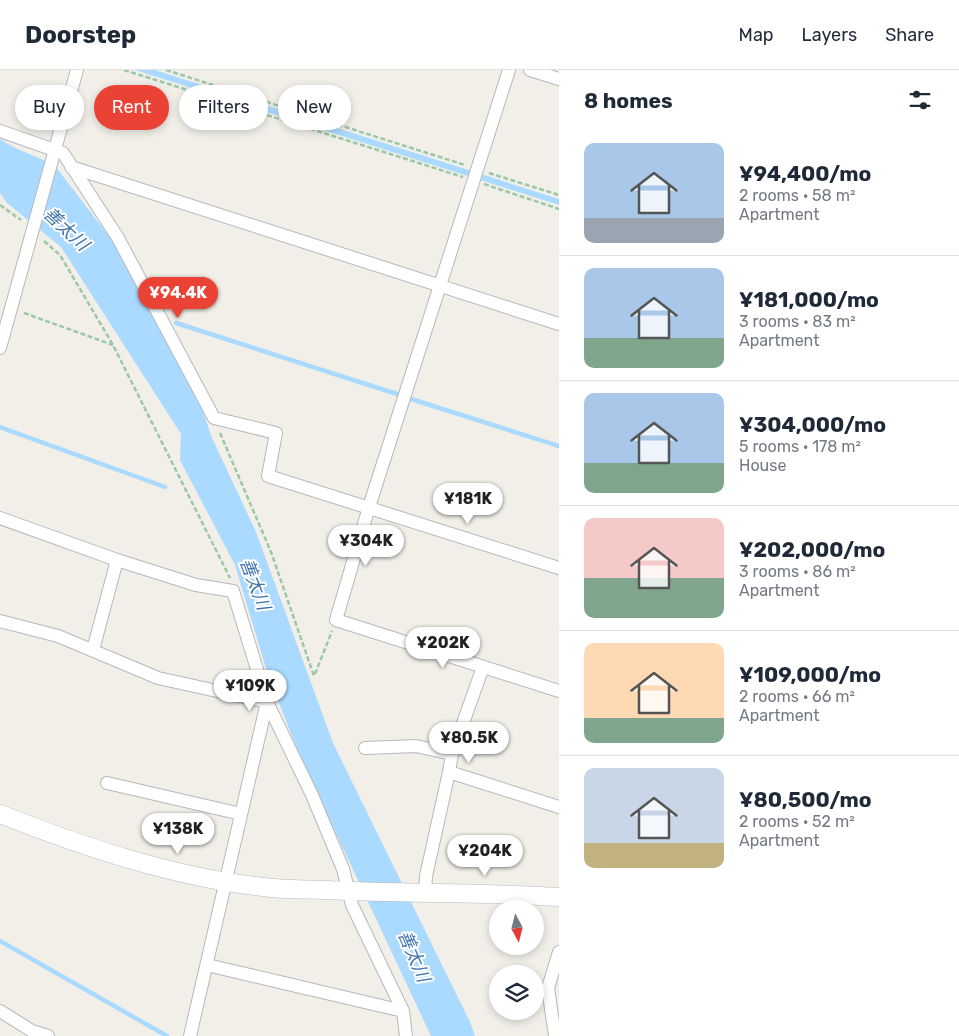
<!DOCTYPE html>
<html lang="en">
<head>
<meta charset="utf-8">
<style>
	body { margin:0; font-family:Rubik,"Noto Sans JP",sans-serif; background:#f2f2f3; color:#1f2937; height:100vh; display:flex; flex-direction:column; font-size:19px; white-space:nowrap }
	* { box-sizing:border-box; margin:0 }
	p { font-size:16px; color:#747a83 }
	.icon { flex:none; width:28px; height:28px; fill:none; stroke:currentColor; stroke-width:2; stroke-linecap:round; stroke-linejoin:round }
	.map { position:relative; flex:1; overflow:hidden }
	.side { display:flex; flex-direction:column; background:#fff; width:400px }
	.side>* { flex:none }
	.banner { position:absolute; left:15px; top:15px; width:469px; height:45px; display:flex; gap:10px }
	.needle { width:32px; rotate:173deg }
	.controls { position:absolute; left:489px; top:830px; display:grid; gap:10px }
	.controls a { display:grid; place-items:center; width:55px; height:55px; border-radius:50%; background:#fff; box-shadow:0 2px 8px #0003; font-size:25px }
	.price { position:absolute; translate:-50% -42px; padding:0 11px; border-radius:18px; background:#fff; color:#222; font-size:16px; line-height:32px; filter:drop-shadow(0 1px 2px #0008) }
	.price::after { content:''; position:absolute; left:50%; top:30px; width:15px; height:11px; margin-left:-8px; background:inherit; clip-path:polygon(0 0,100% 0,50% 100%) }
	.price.on { background:#ea4335; color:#fff }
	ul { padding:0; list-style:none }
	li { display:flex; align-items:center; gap:15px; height:125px; padding:0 25px }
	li+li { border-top:1px solid #e0e1e3 }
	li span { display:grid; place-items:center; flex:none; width:140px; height:100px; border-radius:10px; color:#555 }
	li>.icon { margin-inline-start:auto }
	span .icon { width:60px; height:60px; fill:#fffc; stroke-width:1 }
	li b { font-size:21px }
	h2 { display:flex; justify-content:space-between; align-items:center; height:60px; padding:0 25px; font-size:21px }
	.chip { padding:0 18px; border-radius:22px; background:#fff; box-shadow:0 2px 8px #0003; font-size:18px; line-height:45px }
	.chip.on { background:#ea4335; color:#fff }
	header { display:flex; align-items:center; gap:30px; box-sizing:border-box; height:70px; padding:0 25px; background:#fff; border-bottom:1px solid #e0e1e3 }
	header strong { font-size:24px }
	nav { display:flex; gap:28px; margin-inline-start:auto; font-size:18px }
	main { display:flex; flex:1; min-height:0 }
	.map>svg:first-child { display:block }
	.water { fill:#aadaff }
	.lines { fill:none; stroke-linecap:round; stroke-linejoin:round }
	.stream { stroke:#aadaff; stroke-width:4.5 }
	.lane-casing { stroke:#b5b8bc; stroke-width:8 }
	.street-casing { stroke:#b5b8bc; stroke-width:14 }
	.secondary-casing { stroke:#b6babf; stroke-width:19 }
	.path { stroke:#9cc7a9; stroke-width:2.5; stroke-dasharray:5 2.5; stroke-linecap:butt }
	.lane { stroke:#fff; stroke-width:6 }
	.street { stroke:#fff; stroke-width:12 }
	.secondary { stroke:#fff; stroke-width:18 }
	.labels { text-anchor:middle; stroke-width:4; stroke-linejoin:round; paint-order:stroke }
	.water-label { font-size:18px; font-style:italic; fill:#4174aa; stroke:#fff }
</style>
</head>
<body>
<header>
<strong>Doorstep</strong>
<nav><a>Map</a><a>Layers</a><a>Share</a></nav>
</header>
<main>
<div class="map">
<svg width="559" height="966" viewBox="0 0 559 966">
	<rect width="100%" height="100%" fill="#f1efe8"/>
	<path class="water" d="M135,0H155L559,129V135Z
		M0,69C18,82 38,85 56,97L111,169L195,319L212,368L256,462L333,673L470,952L475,966H431L301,689L268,605L235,495L180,390L181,364L61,177L7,133L0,123Z"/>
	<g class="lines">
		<path class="stream" d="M176,253L400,325
			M411,329L559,376
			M0,357L165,417
			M0,871L167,966"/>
		<g class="lane-casing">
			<path id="lane" d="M535,915L548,918"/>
		</g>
		<g class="street-casing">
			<path id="street" d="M509,0L369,437L336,550L559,621
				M530,0L559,9
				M0,61L63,83L118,168L214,348L276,363L268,406L559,498
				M71,97L559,254
				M0,278L77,0
				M0,448L117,490L93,580
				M117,490L196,515L233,521L267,632L312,725L343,799L352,835L403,941L406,966
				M0,551L58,566L158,608L267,632L190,966
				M483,597L452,684L449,702L559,737
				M365,678L416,676L452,684
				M107,713L241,744
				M425,823L426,806L449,702
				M207,895L403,941
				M0,941L32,961L48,966
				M555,966L548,918L559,882"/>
		</g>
		<g class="secondary-casing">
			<path id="secondary" d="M0,744C84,777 173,807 263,817C284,820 306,819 327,820C405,824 482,822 559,827"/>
		</g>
		<path class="path" d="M124,0L463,107
			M166,0L465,95
			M489,103L559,125
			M484,114L559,139
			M0,135L21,150
			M44,171L60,185L113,275L230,508
			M24,243L113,275
			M220,363L271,482L314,606
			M315,604L332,561"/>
		<use href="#lane" class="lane"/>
		<use href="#street" class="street"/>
		<use href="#secondary" class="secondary"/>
	</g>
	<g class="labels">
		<g class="water-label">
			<text transform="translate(66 159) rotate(43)" y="6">善太川</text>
			<text transform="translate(255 514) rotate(69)" y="6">善太川</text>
			<text transform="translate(414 886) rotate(67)" y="6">善太川</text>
		</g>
	</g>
</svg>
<div class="controls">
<a><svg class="needle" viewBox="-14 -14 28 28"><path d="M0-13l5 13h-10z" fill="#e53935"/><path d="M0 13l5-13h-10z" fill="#747a83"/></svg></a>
<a><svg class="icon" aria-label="layers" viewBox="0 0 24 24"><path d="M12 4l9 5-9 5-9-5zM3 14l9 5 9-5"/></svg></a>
</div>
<b class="price on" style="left:178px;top:249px">¥94.4K</b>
<b class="price" style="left:468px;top:455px">¥181K</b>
<b class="price" style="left:366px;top:497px">¥304K</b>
<b class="price" style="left:443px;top:599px">¥202K</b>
<b class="price" style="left:250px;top:642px">¥109K</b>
<b class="price" style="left:469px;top:694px">¥80.5K</b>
<b class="price" style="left:178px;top:785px">¥138K</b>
<b class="price" style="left:485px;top:807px">¥204K</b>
<div class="banner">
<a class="chip">Buy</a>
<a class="chip on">Rent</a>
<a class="chip">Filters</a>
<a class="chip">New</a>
</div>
</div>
<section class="side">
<h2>8 homes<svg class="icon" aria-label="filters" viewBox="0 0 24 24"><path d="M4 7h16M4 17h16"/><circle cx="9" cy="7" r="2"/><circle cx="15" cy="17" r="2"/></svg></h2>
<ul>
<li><span style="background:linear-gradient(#a9c7e8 75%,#9aa5b1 0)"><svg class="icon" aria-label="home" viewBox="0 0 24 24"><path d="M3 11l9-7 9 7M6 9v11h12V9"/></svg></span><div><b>¥94,400/mo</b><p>2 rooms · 58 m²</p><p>Apartment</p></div></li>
<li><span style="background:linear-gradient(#a9c7e8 70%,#7fa58c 0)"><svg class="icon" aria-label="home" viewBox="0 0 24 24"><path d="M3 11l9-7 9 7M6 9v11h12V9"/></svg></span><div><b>¥181,000/mo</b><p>3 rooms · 83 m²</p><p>Apartment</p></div></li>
<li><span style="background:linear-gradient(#a9c7e8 70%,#7fa58c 0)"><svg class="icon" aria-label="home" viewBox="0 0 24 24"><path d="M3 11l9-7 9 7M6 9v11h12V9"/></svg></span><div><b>¥304,000/mo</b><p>5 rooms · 178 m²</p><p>House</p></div></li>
<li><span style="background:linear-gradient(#f6c9c9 60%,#7fa58c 0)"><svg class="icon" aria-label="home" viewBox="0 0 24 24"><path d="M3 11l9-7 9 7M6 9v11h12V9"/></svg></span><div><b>¥202,000/mo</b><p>3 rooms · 86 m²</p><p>Apartment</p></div></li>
<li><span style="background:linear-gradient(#ffd9b3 75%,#7fa58c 0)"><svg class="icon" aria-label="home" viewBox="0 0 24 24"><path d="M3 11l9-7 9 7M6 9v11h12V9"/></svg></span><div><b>¥109,000/mo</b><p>2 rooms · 66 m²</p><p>Apartment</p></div></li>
<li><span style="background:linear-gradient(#c9d6e8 75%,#c2b280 0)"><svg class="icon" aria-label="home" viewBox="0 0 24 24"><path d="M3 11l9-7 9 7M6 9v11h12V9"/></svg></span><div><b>¥80,500/mo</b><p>2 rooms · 52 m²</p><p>Apartment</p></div></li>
</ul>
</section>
</main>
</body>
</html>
